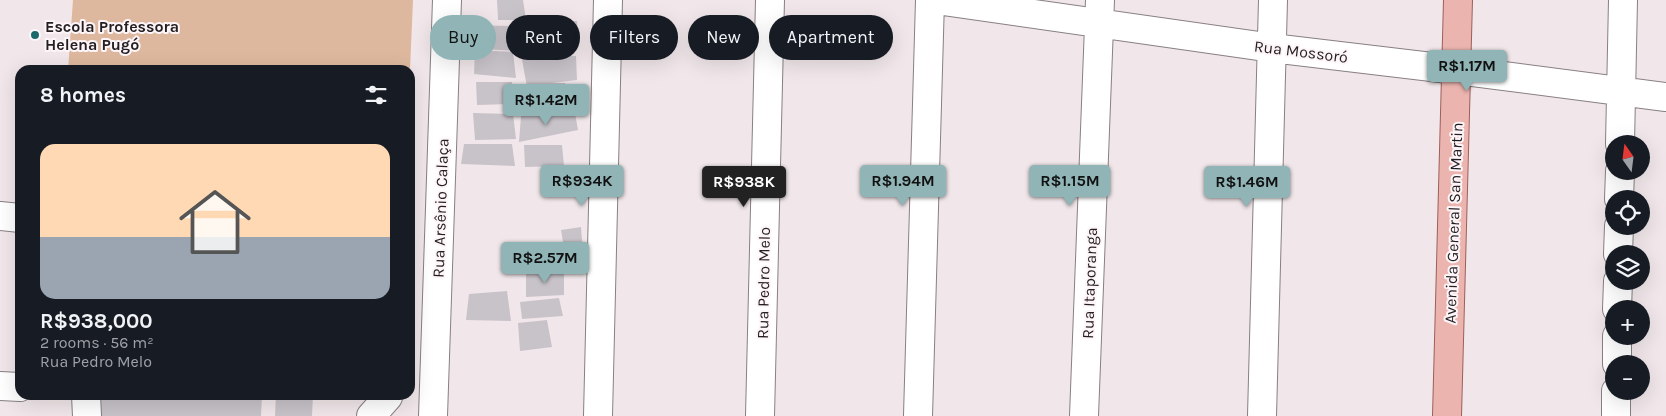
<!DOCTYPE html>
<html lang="en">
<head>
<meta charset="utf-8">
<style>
	body { margin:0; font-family:Karla,sans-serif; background:#242831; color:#f1f3f6; height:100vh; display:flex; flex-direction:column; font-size:19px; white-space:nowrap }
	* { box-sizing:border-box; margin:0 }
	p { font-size:16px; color:#9ea1a6 }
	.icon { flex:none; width:28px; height:28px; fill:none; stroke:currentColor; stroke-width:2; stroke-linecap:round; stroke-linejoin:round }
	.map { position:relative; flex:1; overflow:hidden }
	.details { position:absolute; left:15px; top:65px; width:400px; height:335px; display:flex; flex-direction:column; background:#171b24; border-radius:15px; box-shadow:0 5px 20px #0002 }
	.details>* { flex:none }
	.guide { position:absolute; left:430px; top:15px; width:475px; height:45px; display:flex; gap:10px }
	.needle { width:32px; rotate:346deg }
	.buttons { position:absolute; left:1605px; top:135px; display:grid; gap:10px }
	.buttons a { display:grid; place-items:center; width:45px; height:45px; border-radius:50%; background:#171b24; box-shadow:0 5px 20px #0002; font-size:25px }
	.price { position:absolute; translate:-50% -42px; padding:0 11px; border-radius:5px; background:#91b5b7; color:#111; font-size:16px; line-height:32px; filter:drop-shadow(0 1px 2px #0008) }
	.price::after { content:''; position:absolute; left:50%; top:30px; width:15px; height:11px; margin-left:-8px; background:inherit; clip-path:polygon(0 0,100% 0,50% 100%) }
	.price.on { background:#222; color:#fff }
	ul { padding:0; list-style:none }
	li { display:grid; align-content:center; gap:10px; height:265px; padding:0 25px }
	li+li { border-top:1px solid #363941 }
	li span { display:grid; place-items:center; height:155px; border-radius:15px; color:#555 }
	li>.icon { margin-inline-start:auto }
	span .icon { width:90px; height:90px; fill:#fffc; stroke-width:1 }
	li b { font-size:21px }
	h2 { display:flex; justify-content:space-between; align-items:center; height:60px; padding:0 25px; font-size:21px }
	.chip { padding:0 18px; border-radius:22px; background:#171b24; box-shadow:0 5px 20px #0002; font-size:18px; line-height:45px }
	.chip.on { background:#91b5b7; color:#111 }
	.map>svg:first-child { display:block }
	.green { fill:#ddb89e }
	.building { fill:#c8c2c9 }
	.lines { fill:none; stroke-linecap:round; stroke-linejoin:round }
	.minor-casing { stroke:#887f82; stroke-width:30 }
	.major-casing { stroke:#9d5f5a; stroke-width:30 }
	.minor { stroke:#fff; stroke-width:28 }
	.major { stroke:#ecb4af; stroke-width:28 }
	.poi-dot { fill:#1c696b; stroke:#fef5f8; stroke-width:2 }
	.labels { text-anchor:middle; stroke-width:4; stroke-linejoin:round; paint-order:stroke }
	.poi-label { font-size:16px; font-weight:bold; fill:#231f21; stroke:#fef5f8; text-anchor:start }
	.street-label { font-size:16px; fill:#231f21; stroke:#fef5f8 }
</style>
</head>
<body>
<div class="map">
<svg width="1666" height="416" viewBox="0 0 1666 416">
	<rect width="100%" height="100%" fill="#f1e7ea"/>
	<path class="green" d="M73,0H413L410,70H68Z"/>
	<path class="building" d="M497,0H523L526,20H498Z
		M577,21L578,45L532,41L535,22Z
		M467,25L516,26L520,51L464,48Z
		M475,50L513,52L516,78L474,74Z
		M521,54L576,56L577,80L552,83H565L567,103L527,109V87Z
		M476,82H512L514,104L477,105Z
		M473,113L513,114L516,139L475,140Z
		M575,113L578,130L519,142L521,116Z
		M464,144H512L515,166L461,164Z
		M524,145H562L564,166L525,167Z
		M581,227L583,253L565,254L561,230Z
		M565,254L569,269H523L519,258Z
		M564,271V295L526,297V272Z
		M507,291L511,321L466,320L469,294Z
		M559,298L563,316L522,319L520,302Z
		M547,320L552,347L520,351L518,323Z
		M98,395H262L261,416H97Z
		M276,395H313L312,416H275Z"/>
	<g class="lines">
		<g class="minor-casing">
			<path id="minor" d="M936,0L1272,48L1457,70L1666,97
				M1620,144L1623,0
				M1619,199L1620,171
				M0,216L20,218
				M1618,254L1619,226
				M1617,309L1618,281
				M1617,364V336
				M0,386L20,387
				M86,395L87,416
				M371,416L388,397
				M433,416L447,0
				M598,416L608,0
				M760,416L770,0
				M918,416L930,0
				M1084,416L1100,0
				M1262,416L1273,0
				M1616,416V391"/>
		</g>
		<g class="major-casing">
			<path id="major" d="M1447,416L1458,0"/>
		</g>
		<use href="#minor" class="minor"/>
		<use href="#major" class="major"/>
	</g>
	<circle class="poi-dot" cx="35" cy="35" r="5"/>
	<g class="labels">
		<g class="poi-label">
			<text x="45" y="32">Escola Professora<tspan x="45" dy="18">Helena Pugó</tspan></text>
		</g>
		<g class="street-label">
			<text transform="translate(1301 51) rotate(7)" y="6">Rua Mossoró</text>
			<text transform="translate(440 208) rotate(-88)" y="6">Rua Arsênio Calaça</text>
			<text transform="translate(1453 223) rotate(-88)" y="6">Avenida General San Martin</text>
			<text transform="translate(763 283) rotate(-89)" y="6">Rua Pedro Melo</text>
			<text transform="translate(1089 283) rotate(-88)" y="6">Rua Itaporanga</text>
		</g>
	</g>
</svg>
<div class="buttons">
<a><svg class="needle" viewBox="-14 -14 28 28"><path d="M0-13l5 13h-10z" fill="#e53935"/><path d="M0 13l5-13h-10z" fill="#9ea1a6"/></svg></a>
<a><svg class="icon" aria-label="locate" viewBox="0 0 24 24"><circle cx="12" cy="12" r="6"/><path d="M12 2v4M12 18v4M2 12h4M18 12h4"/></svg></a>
<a><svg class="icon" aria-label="layers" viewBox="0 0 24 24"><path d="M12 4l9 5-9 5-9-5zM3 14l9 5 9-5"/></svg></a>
<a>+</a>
<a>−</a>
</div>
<b class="price" style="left:1467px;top:92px">R$1.17M</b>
<b class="price" style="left:546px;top:126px">R$1.42M</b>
<b class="price" style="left:582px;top:207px">R$934K</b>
<b class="price" style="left:903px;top:207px">R$1.94M</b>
<b class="price" style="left:1070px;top:207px">R$1.15M</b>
<b class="price on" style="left:744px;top:208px">R$938K</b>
<b class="price" style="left:1247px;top:208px">R$1.46M</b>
<b class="price" style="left:545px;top:284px">R$2.57M</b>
<div class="guide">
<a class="chip on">Buy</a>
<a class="chip">Rent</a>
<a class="chip">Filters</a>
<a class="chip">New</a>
<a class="chip">Apartment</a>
</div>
<section class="details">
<h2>8 homes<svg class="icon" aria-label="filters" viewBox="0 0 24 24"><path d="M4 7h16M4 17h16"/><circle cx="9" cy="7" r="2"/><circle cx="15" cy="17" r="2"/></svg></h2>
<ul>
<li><span style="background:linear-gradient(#ffd9b3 60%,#9aa5b1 0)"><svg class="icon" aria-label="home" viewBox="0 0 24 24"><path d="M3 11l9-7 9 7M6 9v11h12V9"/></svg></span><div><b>R$938,000</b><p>2 rooms · 56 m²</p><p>Rua Pedro Melo</p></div></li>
</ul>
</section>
</div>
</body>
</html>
